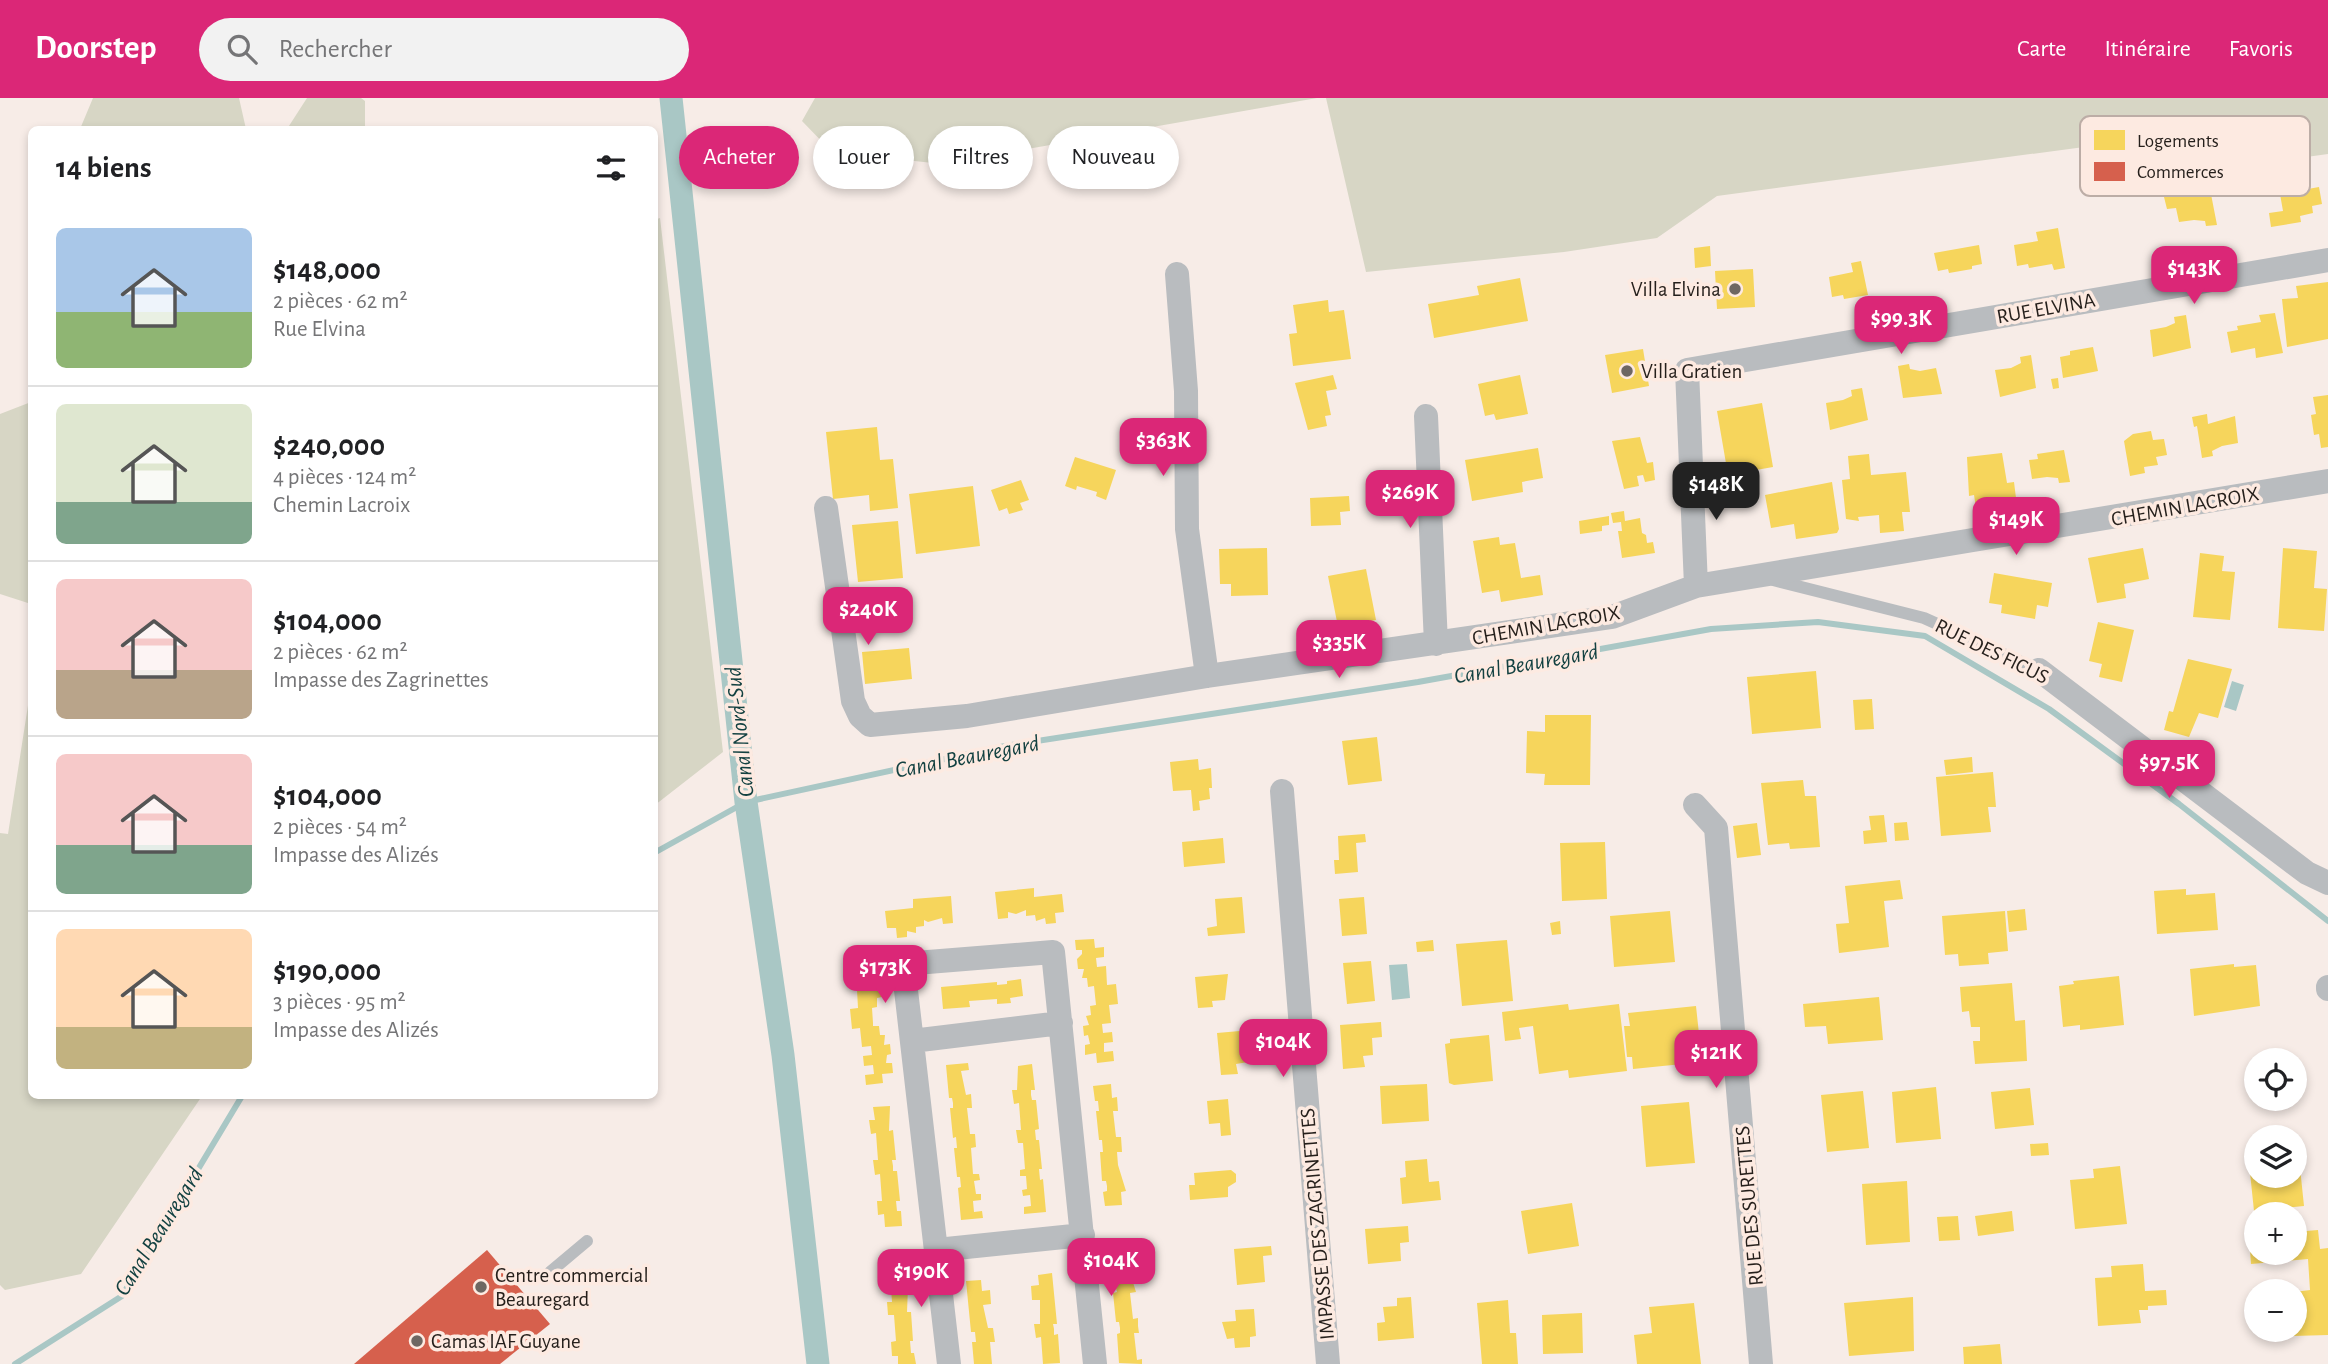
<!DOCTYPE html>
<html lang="fr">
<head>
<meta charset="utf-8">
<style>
	body { margin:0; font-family:"Alegreya Sans",sans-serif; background:#f2f2f2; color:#202124; height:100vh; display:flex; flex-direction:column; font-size:26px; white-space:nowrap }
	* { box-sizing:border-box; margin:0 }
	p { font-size:23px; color:#757577 }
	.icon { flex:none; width:38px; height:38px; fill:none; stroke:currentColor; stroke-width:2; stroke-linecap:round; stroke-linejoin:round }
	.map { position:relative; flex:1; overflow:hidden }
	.panel { position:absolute; left:28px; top:28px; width:630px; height:973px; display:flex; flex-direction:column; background:#fff; border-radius:10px; box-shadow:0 4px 10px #0003 }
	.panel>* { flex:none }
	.banner { position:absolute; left:679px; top:28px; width:665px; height:63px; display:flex; gap:14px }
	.controls { position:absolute; left:2244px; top:950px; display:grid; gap:14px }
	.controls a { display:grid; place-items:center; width:63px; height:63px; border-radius:50%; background:#fff; box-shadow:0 4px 10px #0003; font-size:35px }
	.price { position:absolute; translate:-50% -60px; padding:0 16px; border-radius:14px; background:#db2777; color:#fff; font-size:23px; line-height:46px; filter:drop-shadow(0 2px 4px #0008) }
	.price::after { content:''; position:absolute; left:50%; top:42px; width:21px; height:16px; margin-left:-10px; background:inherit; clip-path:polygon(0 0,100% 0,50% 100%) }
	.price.selected { background:#222; color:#fff }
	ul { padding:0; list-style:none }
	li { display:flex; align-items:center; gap:21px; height:175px; padding:0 28px }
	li+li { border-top:2px solid #e0e0e0 }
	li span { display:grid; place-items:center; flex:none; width:196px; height:140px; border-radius:10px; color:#555 }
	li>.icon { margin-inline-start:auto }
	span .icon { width:84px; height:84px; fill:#fffc; stroke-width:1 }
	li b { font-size:30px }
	h2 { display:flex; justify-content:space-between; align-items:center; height:84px; padding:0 28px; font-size:30px }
	.pill { padding:0 24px; border-radius:32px; background:#fff; box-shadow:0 4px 10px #0003; font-size:24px; line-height:63px }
	.pill.selected { background:#db2777; color:#fff }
	header { display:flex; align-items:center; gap:42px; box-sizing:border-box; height:98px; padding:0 35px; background:#db2777; color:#fff }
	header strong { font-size:33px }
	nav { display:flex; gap:38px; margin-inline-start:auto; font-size:24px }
	.search { width:490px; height:63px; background:#f2f2f2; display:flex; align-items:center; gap:18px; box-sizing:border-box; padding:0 24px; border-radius:38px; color:#757577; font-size:26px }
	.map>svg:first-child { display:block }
	.green { fill:#d7d6c5 }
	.water { fill:#a9c7c5 }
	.homes { fill:#f6d55c }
	.shops { fill:#d6604d }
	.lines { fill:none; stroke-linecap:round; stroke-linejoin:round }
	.stream { stroke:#a9c7c5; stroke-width:6 }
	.canal { stroke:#a9c7c5; stroke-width:23 }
	.service { stroke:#b9bcbf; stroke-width:12 }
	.minor { stroke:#b9bcbf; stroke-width:24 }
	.poi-dot { fill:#6e6762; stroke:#fdeae1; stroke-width:2.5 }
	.labels { text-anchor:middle; stroke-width:7; stroke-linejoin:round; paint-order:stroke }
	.poi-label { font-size:21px; fill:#251f1b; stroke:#fdeae1; text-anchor:start }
	.street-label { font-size:21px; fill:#251f1b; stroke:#fdeae1 }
	.water-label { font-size:23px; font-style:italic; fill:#134141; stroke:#fdeae1 }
	.key { fill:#fdeae1; stroke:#bcada6; stroke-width:2 }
	.key-label { font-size:19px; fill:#251f1b }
</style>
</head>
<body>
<header>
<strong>Doorstep</strong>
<div class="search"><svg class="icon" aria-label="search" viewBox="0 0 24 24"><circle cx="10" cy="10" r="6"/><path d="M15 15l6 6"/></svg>Rechercher</div>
<nav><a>Carte</a><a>Itinéraire</a><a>Favoris</a></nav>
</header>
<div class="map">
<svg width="2328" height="1266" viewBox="0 0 2328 1266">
	<rect width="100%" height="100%" fill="#f7ece7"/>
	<path class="green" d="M93,0H239L246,31H80Z
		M307,0H361L365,3V31H287Z
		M815,0H1317L942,66L832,54L802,23Z
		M1326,0H2328V56L2299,60L2278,23L1717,98L1657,140L1564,154L1366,174Z
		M660,120L723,654L655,707L654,122Z
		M31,304V506L0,496V316Z
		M31,588L32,998H202L81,1176L5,1192L0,1187V735L8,736Z"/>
	<path class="water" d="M2232,583L2244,587L2236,613L2224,609Z
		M1407,866L1410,900L1392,902L1389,867Z"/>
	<path class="homes" d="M2319,89L2322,106L2312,108L2313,115L2300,118L2301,124L2271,129L2269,115L2283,113L2280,96Z
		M2210,91L2217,127L2206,128L2205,123L2194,122L2179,124L2176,110L2167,111L2164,99Z
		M2058,130L2065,170L2054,172L2052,166L2029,170L2028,166L2017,168L2014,147L2038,143L2036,134Z
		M1979,147L1982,166L1972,168V171L1949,175L1948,171L1938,173L1934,155Z
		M1710,148L1711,168L1695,170L1694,150Z
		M1861,163L1868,197L1844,201L1843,197L1832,199L1829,179L1853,174L1851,165Z
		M1753,171L1755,209L1717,211L1715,173Z
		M1520,180L1528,223L1434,240L1428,206L1479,197L1477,188Z
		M2328,184V241L2287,249L2282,201L2298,200L2296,188Z
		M1328,202L1329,214L1344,212L1351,261L1293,268L1289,236L1297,235L1293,207Z
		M2275,215L2283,255L2256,260L2255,250L2231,255L2227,234L2238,232L2237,228L2261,224L2259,217Z
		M2186,217L2191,250L2153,259L2150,232L2166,229L2175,225L2174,219Z
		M2093,249L2098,273L2063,280L2060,259L2070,257V253Z
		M1643,251L1649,288L1612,295L1605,257Z
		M2031,257L2036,290L2000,299L1995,272L2011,270L2021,265L2020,259Z
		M1909,266L1910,271L1920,273L1936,270L1942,296L1903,300L1898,268Z
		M1333,277L1337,291L1326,293L1331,317L1325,318L1327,328L1308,332L1295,285Z
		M1520,277L1528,316L1496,322L1494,316L1485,318L1478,286Z
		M2058,280L2059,290L2053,291L2051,281Z
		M1862,290L1868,322L1830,332L1826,305L1843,302L1852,298L1851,292Z
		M2328,297V349L2321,350L2319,336L2314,337L2311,317L2316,316L2313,299Z
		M1762,305L1773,369L1728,377L1717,313Z
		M2207,316L2208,326L2235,318L2238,345L2222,348L2212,353L2213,358L2202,360L2197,328L2194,329L2192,319Z
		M877,329L880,362L893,361L898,410L870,413L869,397L833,401L826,334Z
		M2151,333L2153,342L2164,341L2167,357L2156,359L2158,367L2144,369L2145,375L2130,378L2124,343L2133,336Z
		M1640,339L1647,365L1653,364L1655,382L1645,384L1643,377L1637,378L1639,388L1624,391L1612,343Z
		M1538,350L1543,380L1522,384L1523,394L1472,403L1465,362Z
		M2064,352L2070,384L2059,385L2058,380L2047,379L2032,381L2029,362L2038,361L2037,356Z
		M2002,355L2007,385L2014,384L2016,400L2009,404L2010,413L1995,415L1994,408L1976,410L1974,397L1969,398L1967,359Z
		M1869,356L1871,377L1906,374L1910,414H1902L1904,433L1880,435L1879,417L1858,419L1859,423L1846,421L1842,382L1850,381L1848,358Z
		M1075,359L1116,372L1106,402L1096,398L1097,394L1077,388L1076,392L1065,388Z
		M1021,382L1029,402L1020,405L1023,412L1009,416L1007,410L999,413L991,392Z
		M1832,384L1839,431L1837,435L1796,441L1794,426L1771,430L1765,397Z
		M973,388L980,448L916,456L909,396Z
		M1349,398L1350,413L1340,414L1341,427L1311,428L1310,400Z
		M1624,413L1625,423L1640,420L1642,435L1646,437L1647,445L1653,444L1655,455L1622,460L1618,433H1622L1621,424L1613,425L1611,415Z
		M1609,418V427L1602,428V433L1580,436L1579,423Z
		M898,423L903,480L858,484L852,427Z
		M1499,439L1500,447L1515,445L1521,480L1540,477L1543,497L1501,504L1499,492L1482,495L1473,443Z
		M1267,450L1268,497L1231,498V486H1220L1219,451Z
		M2143,450L2149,481L2124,486L2126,500L2097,505L2088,460Z
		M2283,450L2317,453L2314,490L2327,491L2324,533L2278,530Z
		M2200,455L2224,458L2222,473L2235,474L2230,522L2193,519Z
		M1366,471L1376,522L1338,529L1328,478Z
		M1994,475L2052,485L2048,509L2037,507L2035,521L2001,515L2002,507L1989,505Z
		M2098,524L2134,532L2122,584L2099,579L2102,566L2089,563Z
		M909,550L912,581L865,586L862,554Z
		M2188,561L2232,571L2218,620L2199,615L2189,639L2164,632L2169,613L2173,614Z
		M1816,573L1821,630L1752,636L1747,579Z
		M1872,601L1874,631L1855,632L1853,602Z
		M1545,617H1591L1590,687H1544L1545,676L1526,675L1527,633L1545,634Z
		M1377,639L1382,683L1348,687L1342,643Z
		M1972,659L1973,674L1946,677L1944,662Z
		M1198,661L1199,672L1211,670L1212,690H1209L1210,701L1199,703L1200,712L1193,713L1191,692L1173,693L1170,664Z
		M1993,674L1996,709H1988L1991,734L1941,738L1936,679Z
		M1803,682L1805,698H1816L1820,749L1790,751L1789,745L1768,747L1761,685Z
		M1884,717L1887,744L1864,746L1863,733L1871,732L1869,718Z
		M1907,724L1909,742L1895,743L1894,725Z
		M1757,725L1761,757L1737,760L1733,728Z
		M1365,736L1366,744L1356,745L1358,774L1335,776L1334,762H1339L1338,738Z
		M1223,740L1225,765L1184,769L1182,744Z
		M1605,744L1607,801L1562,803L1560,745Z
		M1900,782L1903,801L1884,803L1889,849L1839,855L1836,826L1849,825L1845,788Z
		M1034,790V799L1062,796L1064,814L1055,815L1056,825L1046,826L1045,820L1036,823L1035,817L1026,818V812L1016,816L1008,814V820L998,821L995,794Z
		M2186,791V797L2215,795L2218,832L2157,836L2154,793Z
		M951,798L953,825L943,826L942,820L928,824L924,822V828L916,829V835L907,833V839L897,840L896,830H887L885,813L913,810V801Z
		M1242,799L1245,835L1208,838L1207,830L1217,828L1215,801Z
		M1364,799L1367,836L1342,838L1339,801Z
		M2025,811L2027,832L2009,834L2007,813Z
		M1670,813L1675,864L1614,869L1610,818Z
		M2005,813L2008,853L1988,855L1989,866L1959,868L1958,856L1945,857L1942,818Z
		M1560,823L1561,836L1552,837L1550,825Z
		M1094,841L1095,850L1104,849V859L1096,860L1097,869L1106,868L1107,887L1116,886L1118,906L1109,907L1111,925L1102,926L1103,935L1112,934L1113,944L1104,945V954L1113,953L1114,963L1097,965L1096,955L1085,957V947L1090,946L1088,937L1084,938L1083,928L1089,927L1086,918L1091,917L1090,908L1096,907L1094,888L1088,889L1087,880H1082L1084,871H1078L1077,861L1082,856V852H1076L1075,842Z
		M1433,842L1434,853L1417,854L1416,844Z
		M1507,842L1513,903L1462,908L1456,846Z
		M882,861L883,871H877V875L883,880L884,889L879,890L882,899L877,900V909L872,910L873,925V928H879L880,937H885L884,947L890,946L891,956L887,957L886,965H892L893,975L882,976L883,985L866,987L865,977L874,976L873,967L864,968L863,958L872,957L871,948L862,949L860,930L852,931L850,911L858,910L857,892L865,891V882L856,883L855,873L864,872L863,863Z
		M1371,863L1375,903L1347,906L1343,865Z
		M2234,866V869L2256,867L2260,908L2194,918L2190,871Z
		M1228,876L1225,902L1212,903L1213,909L1198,910L1195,879Z
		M2119,878L2124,927L2080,932V927L2063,929L2059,888L2074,886L2073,883Z
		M1021,881L1023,898L1010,900L1011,905L997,906V901L969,903L970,909L943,911L941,889L997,884V887L1007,886V883Z
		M2012,885L2015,923L2025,922L2027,963L1975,966L1973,943H1980V929H1971L1969,913L1962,914L1960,889Z
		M1879,899L1883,942L1828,946L1826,928L1805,929L1803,906Z
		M1568,906L1569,912L1619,906L1627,973L1569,980L1568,972L1539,976L1533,928L1519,930L1521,941L1505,943L1502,914Z
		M1696,908L1702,964L1633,971L1632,959H1627L1624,928H1630L1628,915Z
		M1381,924L1382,939L1372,940L1373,957L1363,958L1365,969L1343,971L1340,927Z
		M1251,932L1252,945L1246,946L1248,964L1236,966L1238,976L1221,977L1217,935Z
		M1489,937L1493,983L1454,987L1449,985L1445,946L1450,945V941Z
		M968,965L969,972L961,973L966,997L971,996L972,1010H967L970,1036H975L976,1049L971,1050L973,1076H979L980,1082L974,1083L976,1096H981V1102L973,1103L974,1114L982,1113L983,1120L961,1122L958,1090L961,1089L960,1079H957L954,1050H957L956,1039L953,1040L950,1010H953V1005L952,1000H949L946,967Z
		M1032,966L1035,992H1031V997L1032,1002H1036L1039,1031L1035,1032L1036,1042H1039L1042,1071H1039L1040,1082L1043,1081L1046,1114L1024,1116V1109L1031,1108L1030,1097L1023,1098L1022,1092L1027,1091L1026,1078H1020V1072L1025,1071L1023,1045H1018L1016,1032H1021L1019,1005L1014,1006L1012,992H1017L1018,968Z
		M1111,986L1112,1000L1117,999L1118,1013H1113L1116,1039H1121L1122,1054H1117L1118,1067L1126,1093L1121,1094L1122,1107L1105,1108L1103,1094L1107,1093V1088L1106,1083H1102L1100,1054H1103L1102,1042H1099L1096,1013H1099L1098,1003H1095L1093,988Z
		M1427,986L1429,1023L1382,1026L1380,988Z
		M1936,989L1941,1041L1896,1045L1892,994Z
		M2030,990L2034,1027L1995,1031L1991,994Z
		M1863,993L1869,1050L1827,1054L1821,997Z
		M1228,1001L1231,1037L1221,1038L1220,1025L1209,1026L1207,1003Z
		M1689,1004L1695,1065L1646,1069L1641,1008Z
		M890,1008L889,1033L893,1032L896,1062H892L893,1068V1073H897L900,1103H896L897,1113H901L902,1128L885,1129L884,1116L878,1117L877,1103H882L880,1076L875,1077L873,1062H878L877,1049L876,1035L871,1036L869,1022H875L873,1009Z
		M2048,1045L2049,1057L2031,1058L2030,1046Z
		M2294,1060H2299L2304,1108L2254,1113L2249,1065L2256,1064V1078H2294Z
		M1427,1061L1429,1084L1439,1083L1441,1102L1402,1106L1400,1080L1406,1079L1405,1063Z
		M2120,1068L2127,1126L2075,1131L2070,1082L2094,1080L2093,1071Z
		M1231,1072L1236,1076V1084L1228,1089V1099L1190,1102L1189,1087H1195L1194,1075Z
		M1907,1083L1910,1144L1866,1147L1862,1086Z
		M1572,1105L1579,1148L1528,1156L1521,1113Z
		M2012,1113L2014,1133L1978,1138L1975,1118Z
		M1958,1118L1960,1142L1939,1143L1937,1119Z
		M1408,1128L1409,1144L1400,1145L1401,1163L1368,1166L1365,1131Z
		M2318,1132L2320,1151L2328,1150V1237L2293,1238L2294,1194L2310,1192L2308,1161L2251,1166L2249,1138H2256V1155H2294V1134Z
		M1271,1148L1272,1157L1263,1158L1265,1184L1237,1187L1234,1151Z
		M2143,1166L2145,1193L2166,1192L2167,1207L2148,1208V1212H2139L2141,1225L2098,1228L2095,1180L2112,1179L2111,1168Z
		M1128,1168L1136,1194L1130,1195L1133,1221L1138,1220V1228L1139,1235H1134L1137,1262L1142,1261V1266L1119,1265L1117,1236L1120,1235V1230L1119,1224H1116L1113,1195L1117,1194L1111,1170Z
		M1052,1175L1057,1226H1053L1054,1231V1237L1058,1236L1060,1265L1043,1266L1041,1239L1036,1240L1034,1226H1040V1202H1032L1031,1188L1039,1187L1038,1177Z
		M981,1182L982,1193L990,1192L991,1206L983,1207L988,1230H993L995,1244H990L992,1266H974L972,1244H976L975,1234H971L966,1183Z
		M908,1189L907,1214H911L913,1243H910L911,1255H914L916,1266H898V1258H892L891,1244L896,1243L894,1217H888L887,1204H892L891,1190Z
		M1411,1199L1414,1240L1378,1243L1377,1225L1385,1224L1383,1209L1397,1208V1200Z
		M1913,1199L1914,1253L1849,1258L1844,1205Z
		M1508,1202L1510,1235H1516L1518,1266H1482L1477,1205Z
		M1694,1205L1701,1266H1637L1634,1237L1652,1235L1649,1209Z
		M1254,1211L1256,1238L1250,1239V1249L1235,1250L1234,1240L1227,1241L1222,1224L1236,1223L1235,1212Z
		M1582,1215L1583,1255L1543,1256L1542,1217Z
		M2000,1246L2002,1266H1964L1963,1249Z"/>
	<path class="shops" d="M487,1152L550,1226L500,1266H354Z"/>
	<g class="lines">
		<path class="stream" d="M654,755L746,704L1005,648L1418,584L1711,531L1818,524L1925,538L2049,611L2179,706L2328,823
			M15,1266L122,1198L242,998"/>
		<path class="canal" d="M671,0L746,704L783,957L818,1266"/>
		<path class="service" d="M1773,482L1924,520L2039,572
			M550,1174L587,1143"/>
		<path class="minor" d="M1177,176L1186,293L1187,431L1207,578
			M1426,318L1436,546
			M826,410L853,603L860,618L870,627L967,618L1207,578L1612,519L1696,488L2328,383
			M1696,488L1687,272L2328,162
			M2039,572L2307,775L2328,785
			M1282,693L1328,1266
			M1695,707L1716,730L1761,1266
			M2328,889V891
			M912,943L1061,925
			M937,1152L1083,1137
			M949,1266L903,866L1053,854L1095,1266"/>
	</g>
	<g class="poi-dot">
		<circle cx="1735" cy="191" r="7"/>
		<circle cx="1627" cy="273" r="7"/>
		<circle cx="481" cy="1189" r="7"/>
		<circle cx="417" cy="1243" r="7"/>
	</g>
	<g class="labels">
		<g class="poi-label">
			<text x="1721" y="198" text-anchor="end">Villa Elvina</text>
			<text x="1641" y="280">Villa Gratien</text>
			<text x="495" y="1184">Centre commercial<tspan x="495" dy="24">Beauregard</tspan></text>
			<text x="431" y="1250">Camas IAF Guyane</text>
		</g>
		<g class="street-label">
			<text transform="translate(2046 210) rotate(-10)" y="7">RUE ELVINA</text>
			<text transform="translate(2185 408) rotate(-10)" y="7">CHEMIN LACROIX</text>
			<text transform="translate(1546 527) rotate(-10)" y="7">CHEMIN LACROIX</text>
			<text transform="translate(1992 553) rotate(26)" y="7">RUE DES FICUS</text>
			<text transform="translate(1749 1108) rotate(-95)" y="7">RUE DES SURETTES</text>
			<text transform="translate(1317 1126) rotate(-95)" y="7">IMPASSE DES ZAGRINETTES</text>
		</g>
		<g class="water-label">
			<text transform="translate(1526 565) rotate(-10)" y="8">Canal Beauregard</text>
			<text transform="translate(739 634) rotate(-96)" y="8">Canal Nord-Sud</text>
			<text transform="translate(967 658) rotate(-11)" y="8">Canal Beauregard</text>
			<text transform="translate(158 1133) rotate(-58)" y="8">Canal Beauregard</text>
		</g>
	</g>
	<rect x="2080" y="18" width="230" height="80" rx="10" class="key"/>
	<rect x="2094" y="32" width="31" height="20" fill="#f6d55c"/>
	<rect x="2094" y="64" width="31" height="19" fill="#d6604d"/>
	<g class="key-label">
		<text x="2137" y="49">Logements</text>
		<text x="2137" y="80">Commerces</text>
	</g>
</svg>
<div class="controls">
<a><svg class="icon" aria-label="locate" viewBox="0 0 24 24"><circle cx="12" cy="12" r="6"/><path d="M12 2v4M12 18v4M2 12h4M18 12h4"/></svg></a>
<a><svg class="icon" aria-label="layers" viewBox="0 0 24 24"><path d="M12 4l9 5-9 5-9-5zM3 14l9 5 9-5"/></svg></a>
<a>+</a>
<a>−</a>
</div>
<b class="price" style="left:2194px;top:208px">$143K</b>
<b class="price" style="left:1901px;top:258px">$99.3K</b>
<b class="price" style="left:1163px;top:380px">$363K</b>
<b class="price selected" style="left:1716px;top:424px">$148K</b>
<b class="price" style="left:1410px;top:432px">$269K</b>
<b class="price" style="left:2016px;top:459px">$149K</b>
<b class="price" style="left:868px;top:549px">$240K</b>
<b class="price" style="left:1339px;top:582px">$335K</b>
<b class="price" style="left:2169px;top:702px">$97.5K</b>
<b class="price" style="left:885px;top:907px">$173K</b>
<b class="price" style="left:1283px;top:981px">$104K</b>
<b class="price" style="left:1716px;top:992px">$121K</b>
<b class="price" style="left:1111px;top:1200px">$104K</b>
<b class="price" style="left:921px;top:1211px">$190K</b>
<div class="banner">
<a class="pill selected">Acheter</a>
<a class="pill">Louer</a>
<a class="pill">Filtres</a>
<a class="pill">Nouveau</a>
</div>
<section class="panel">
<h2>14 biens<svg class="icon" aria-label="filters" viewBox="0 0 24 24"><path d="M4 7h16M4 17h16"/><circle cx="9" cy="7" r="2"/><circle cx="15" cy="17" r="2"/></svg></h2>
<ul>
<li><span style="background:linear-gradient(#a9c7e8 60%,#8fb573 0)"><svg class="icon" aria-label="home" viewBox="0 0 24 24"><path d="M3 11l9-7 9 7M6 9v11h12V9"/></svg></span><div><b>$148,000</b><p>2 pièces · 62 m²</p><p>Rue Elvina</p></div></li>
<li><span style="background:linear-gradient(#dfe7d0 70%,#7fa58c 0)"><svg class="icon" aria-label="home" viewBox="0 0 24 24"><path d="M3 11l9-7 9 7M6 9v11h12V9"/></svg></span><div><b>$240,000</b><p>4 pièces · 124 m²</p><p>Chemin Lacroix</p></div></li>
<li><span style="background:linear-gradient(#f6c9c9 65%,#b9a48a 0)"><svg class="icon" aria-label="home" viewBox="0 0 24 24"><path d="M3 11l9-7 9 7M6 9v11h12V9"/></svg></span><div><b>$104,000</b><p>2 pièces · 62 m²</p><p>Impasse des Zagrinettes</p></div></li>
<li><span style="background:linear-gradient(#f6c9c9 65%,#7fa58c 0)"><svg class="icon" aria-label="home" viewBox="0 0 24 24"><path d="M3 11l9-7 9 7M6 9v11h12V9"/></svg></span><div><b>$104,000</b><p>2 pièces · 54 m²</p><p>Impasse des Alizés</p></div></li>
<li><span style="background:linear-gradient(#ffd9b3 70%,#c2b280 0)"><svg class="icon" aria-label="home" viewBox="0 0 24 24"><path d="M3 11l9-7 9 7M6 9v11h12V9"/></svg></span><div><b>$190,000</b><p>3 pièces · 95 m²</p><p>Impasse des Alizés</p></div></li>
</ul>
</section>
</div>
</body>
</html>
